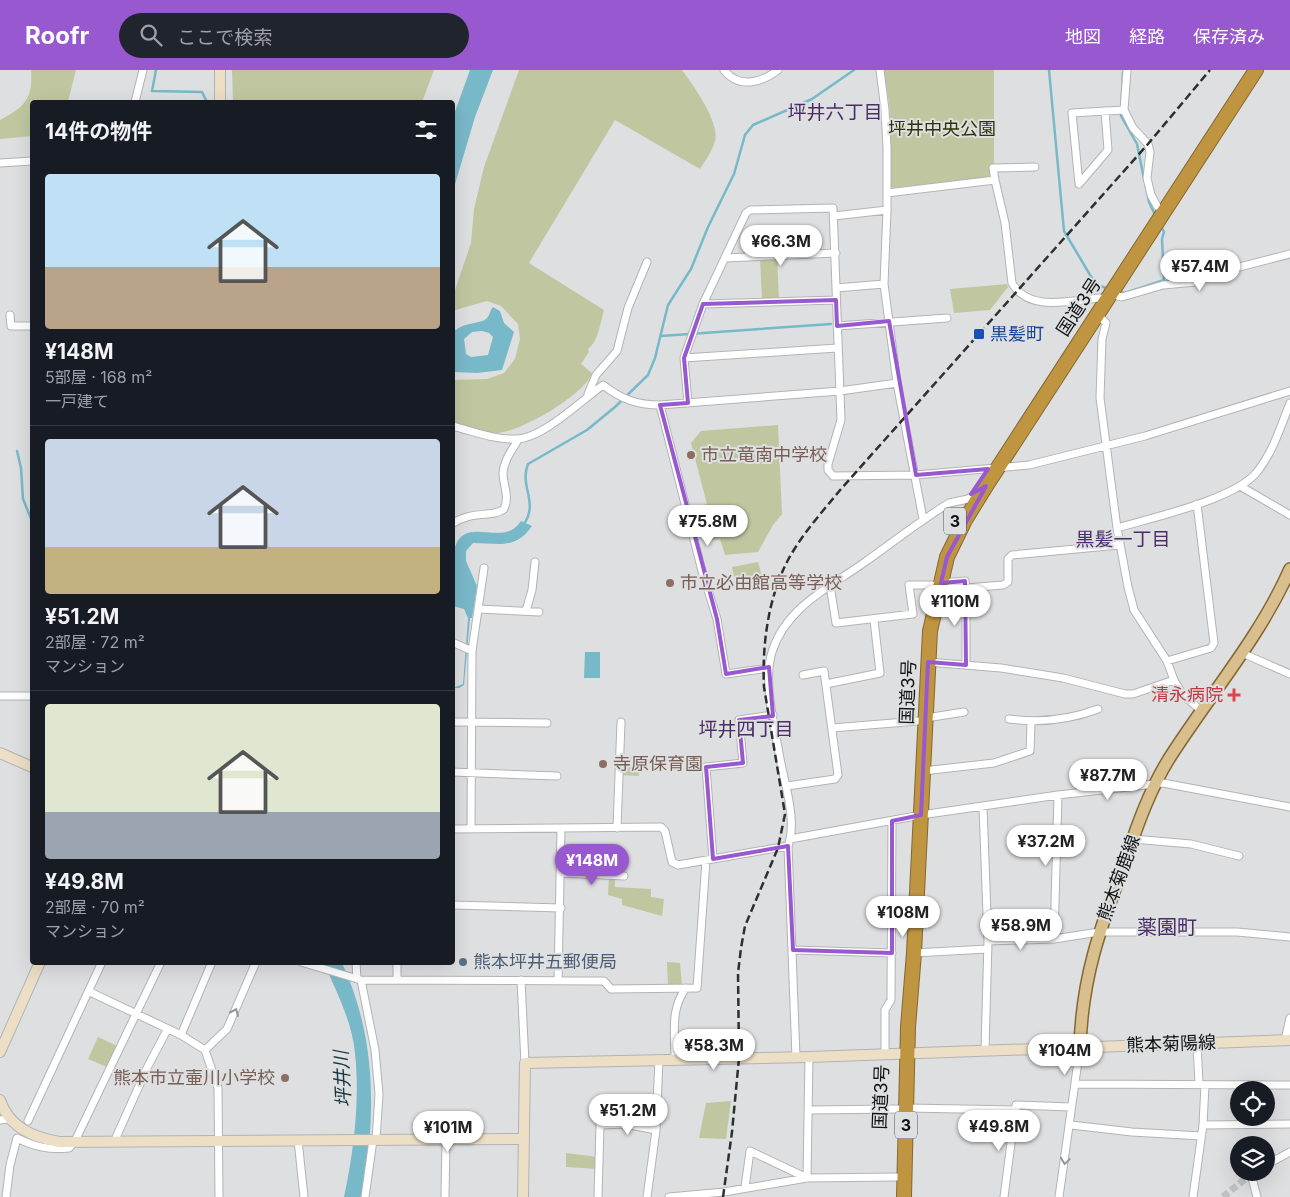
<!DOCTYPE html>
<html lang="ja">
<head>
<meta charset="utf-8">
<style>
	body { margin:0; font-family:Inter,"Noto Sans JP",sans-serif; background:#20242c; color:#f1f3f6; height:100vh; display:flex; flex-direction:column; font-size:19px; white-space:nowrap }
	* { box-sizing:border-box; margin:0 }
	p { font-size:16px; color:#9ea1a6 }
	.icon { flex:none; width:28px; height:28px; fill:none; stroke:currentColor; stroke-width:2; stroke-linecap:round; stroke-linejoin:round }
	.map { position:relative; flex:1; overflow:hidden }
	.panel { position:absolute; left:30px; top:30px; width:425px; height:865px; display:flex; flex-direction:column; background:#171b24; border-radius:5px; box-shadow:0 5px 20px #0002 }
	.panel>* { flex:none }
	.tools { position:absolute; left:1230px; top:1011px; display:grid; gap:10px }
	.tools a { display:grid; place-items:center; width:45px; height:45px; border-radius:50%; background:#171b24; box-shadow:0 5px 20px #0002; font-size:25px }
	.price { position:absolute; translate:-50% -42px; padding:0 11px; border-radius:18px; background:#fff; color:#222; font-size:16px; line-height:32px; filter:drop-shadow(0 1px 2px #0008) }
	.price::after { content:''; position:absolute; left:50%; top:30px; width:15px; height:11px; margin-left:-8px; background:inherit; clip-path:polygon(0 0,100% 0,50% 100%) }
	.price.on { background:#9859d0; color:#fff }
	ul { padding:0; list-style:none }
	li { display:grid; align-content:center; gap:10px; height:265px; padding:0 15px }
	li+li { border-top:1px solid #363941 }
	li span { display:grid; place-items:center; height:155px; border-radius:5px; color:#555 }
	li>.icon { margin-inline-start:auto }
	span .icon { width:90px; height:90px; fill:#fffc; stroke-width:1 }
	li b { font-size:21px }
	h2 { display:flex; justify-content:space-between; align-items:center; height:60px; padding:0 15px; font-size:21px }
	header { display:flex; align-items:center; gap:30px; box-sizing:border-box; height:70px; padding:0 25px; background:#9859d0; color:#fff }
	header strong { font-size:24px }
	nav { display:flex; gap:28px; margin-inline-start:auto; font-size:18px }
	.search { width:350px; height:45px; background:#20242c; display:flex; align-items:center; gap:12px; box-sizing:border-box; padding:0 18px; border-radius:28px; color:#9ea1a6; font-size:19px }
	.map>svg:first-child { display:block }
	.green { fill:#c0c7a0 }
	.water { fill:#78b9c9; fill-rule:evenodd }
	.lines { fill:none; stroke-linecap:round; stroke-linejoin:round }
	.stream { stroke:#78b9c9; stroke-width:2.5 }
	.street-tunnel { stroke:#bfc0c2; stroke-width:7; stroke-dasharray:7 3.5; stroke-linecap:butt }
	.street-casing { stroke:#b2b3b5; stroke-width:9 }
	.secondary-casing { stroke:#b2b3b5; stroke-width:12 }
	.primary-casing { stroke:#836831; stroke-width:14 }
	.highway-casing { stroke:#836831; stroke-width:16 }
	.street { stroke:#fff; stroke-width:7 }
	.secondary { stroke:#ecdfc6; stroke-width:10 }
	.primary { stroke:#d9bf8d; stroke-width:11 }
	.highway { stroke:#c09541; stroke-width:14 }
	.rail { stroke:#2e2f2f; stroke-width:2.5; stroke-dasharray:8 4; stroke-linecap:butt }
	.oneway { stroke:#949595 }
	.marked { fill:none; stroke:#9859d0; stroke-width:4; stroke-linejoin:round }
	.transit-dot { fill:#1a4fb4; stroke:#dedfe1; stroke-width:2 }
	.education-dot { fill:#8d6e63; stroke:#dedfe1; stroke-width:2 }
	.health-dot { fill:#e0444e; stroke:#dedfe1; stroke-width:2 }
	.service-dot { fill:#5c6f8a; stroke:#dedfe1; stroke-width:2 }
	.labels { text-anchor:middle; stroke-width:4; stroke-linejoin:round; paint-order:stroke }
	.shield { fill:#dedfe1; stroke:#4f5051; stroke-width:1 }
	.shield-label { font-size:16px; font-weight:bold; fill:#121313 }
	.park-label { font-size:18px; fill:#2e330a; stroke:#dedfe1 }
	.street-label { font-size:18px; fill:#121313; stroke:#dedfe1 }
	.transit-label { font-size:18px; fill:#164399; stroke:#dedfe1; text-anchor:start }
	.education-label { font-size:18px; fill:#785e54; stroke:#dedfe1; text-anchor:start }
	.health-label { font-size:18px; fill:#be3a42; stroke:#dedfe1; text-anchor:end }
	.service-label { font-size:18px; fill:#4e5e75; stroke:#dedfe1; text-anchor:start }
	.neighbourhood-label { font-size:19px; fill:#4a2d66; stroke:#dedfe1 }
	.water-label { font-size:19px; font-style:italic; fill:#16363e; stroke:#dedfe1 }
	.quarter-label { font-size:20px; fill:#4a2d66; stroke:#dedfe1 }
</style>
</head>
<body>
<header>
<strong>Roofr</strong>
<div class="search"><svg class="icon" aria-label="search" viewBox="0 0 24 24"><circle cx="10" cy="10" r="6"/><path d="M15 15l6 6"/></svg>ここで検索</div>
<nav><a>地図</a><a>経路</a><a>保存済み</a></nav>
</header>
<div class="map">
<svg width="1290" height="1127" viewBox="0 0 1290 1127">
	<rect width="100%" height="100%" fill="#dedfe1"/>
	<path class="green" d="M31,0H76L68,32H32V66L0,69V50C25,37 33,29 31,0Z
		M232,0H434L422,32H233Z
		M519,0H682C693,15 720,52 715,71C713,80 705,91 700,99L615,50L529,193L604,240C600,253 599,270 588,279L589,282L581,294L592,303C586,324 515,366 493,363C480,362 466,355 453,352L452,310L487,309L504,303L515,289L520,269L518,254L501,236L487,231L452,241L453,226L471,173L474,139L484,97Z
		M884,0H994V107L891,118L890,40Z
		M777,188L779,229H762L760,189Z
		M1007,214L1008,217L990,240L954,243L950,219Z
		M778,355L782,444L773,455L758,482L725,485L720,469L704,472L693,438L707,434L691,373L701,361Z
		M758,492L762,507L735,512L732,497Z
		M621,686L638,687L639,706L621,705Z
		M609,808H615V817L651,819V827L664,829L662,846L622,835V829L608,825Z
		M667,892L680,893L682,915H668Z
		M98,967L117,976L107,997L88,989Z
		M731,1031L726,1069L699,1068L706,1033Z
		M566,1083L598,1087L597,1099L566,1097Z"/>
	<path class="water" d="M470,0H493L475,47L453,121V47Z
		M493,237L500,241L504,253L514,262L502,300L477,303L453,302V283L455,268L453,259L456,260C465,252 482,254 487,248C490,245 490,240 493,237ZM482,261L489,263L493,267L488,285L471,287L466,284L464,269L472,262Z
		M521,451L532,456C515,480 499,473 473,473L466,481V491L477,516L472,548H470L464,615L459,618H453L463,614L468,548L464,539L453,536C453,517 449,494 455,477C466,444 503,479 521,451Z
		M585,582H600V608H584Z
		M324,893H342C377,968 376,1047 362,1127H344C354,1080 360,1030 355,983C352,951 336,921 324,893Z"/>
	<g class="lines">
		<path class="stream" d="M156,0L152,21L202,22L207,32
			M1049,0L1064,161L1096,215L1110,219
			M1123,2L1121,46L1137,74L1144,109
			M1146,117L1149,132L1155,145
			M1117,221L1125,223L1164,210L1162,169L1164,162L1161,156
			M661,266L831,254
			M17,381L21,398L23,429L32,451
			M524,454C539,432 519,416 528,394L587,360L615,337L648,305L655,288L668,235L691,199L708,157L734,104L745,65L753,55L812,29L854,0"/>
		<path class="street-tunnel" d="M1223,1127L1251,1104"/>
		<g class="street-casing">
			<path id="street" d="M724,0C739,19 761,13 778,0
				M880,0L885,40L887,78V140L884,214L897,313L923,449
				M1127,0L1124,40L1133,58L1148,74L1150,82L1147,108L1151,125L1157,136
				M135,32L143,0
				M1105,41L1108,80L1079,114L1072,43L1124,40
				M0,93L32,91
				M995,110L993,98L1035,97
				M887,123L995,110L1005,153L1012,213C1029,243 1071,230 1100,228
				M834,146L887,140
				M725,188L836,183
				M836,218L884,214
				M1110,224L1122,227L1163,215L1196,212L1216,203L1290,184
				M703,234L836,230
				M1097,244L1106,253L1102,269L1100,328L1117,458L1128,517L1134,540L1167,591L1174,610L1183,625L1202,641
				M10,245L11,256H32
				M837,256L947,248
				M684,288L837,278
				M588,324L596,305L617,281L628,238L647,192
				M688,333L684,288L703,234L746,143L750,140L833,138L841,350L828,394V400L833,406L916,405L1029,395L1145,366L1290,321
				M660,335L702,501L717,549L726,604L769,598
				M452,356C473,361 495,370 516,369C542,369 582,330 603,315C621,329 637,335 660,335L840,321L897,313
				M1240,416L1290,445
				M452,454C471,440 493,448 504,439C510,427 503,415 503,403C504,390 512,380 518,370
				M1117,458C1151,448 1236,429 1257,402C1273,382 1281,356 1290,333
				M941,513L965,511L966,518L1003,515L1008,512V489L1012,485L1119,475
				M830,515L836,553L913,544L909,515H932
				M966,518V595
				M478,539L539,542
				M526,541L532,520L535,492
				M452,572L472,581
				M1242,583L1290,604
				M1167,591L1211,578L1214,573L1197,434
				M928,592L1001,598L1063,608L1125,624H1133L1174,610
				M826,614L880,603L874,550
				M0,626H32
				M926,648L964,642
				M1009,649C1039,653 1069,650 1098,639
				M452,652L547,653
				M832,658L918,651
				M923,701L994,693L1030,681L1031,652
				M452,702L557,706
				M787,716L835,709L838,705L824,601L803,605
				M983,737L988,871L985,980
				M471,758L472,581L484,498
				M617,758L621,652
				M452,759L661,757L665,761L672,792L678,795L788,776
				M790,769L921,745L1058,725L1163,713L1290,737
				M1133,769L1191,774L1239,786
				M713,789L706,697L743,693L739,650L773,645
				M561,803L624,806
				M452,835L561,838
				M1054,869L1058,725
				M988,871L1054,869L1099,862H1237L1290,867
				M793,880L892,883
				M914,883L988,879
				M301,892L361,910L604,911L611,919L697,918L706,791
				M356,892L357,909
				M397,892V910
				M361,910L375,980L379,1024L376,1070
				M521,910L525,993
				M558,910L561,759
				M90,922L181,965L205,980L218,1018L219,1127
				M181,965L212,892
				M1285,970L1290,948
				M1197,974L1199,1014
				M205,980L227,959L256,892
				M885,983V940L891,930L892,751
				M796,987L788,776C798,749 783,710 779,683C774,654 763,610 772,582C786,537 830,517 865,492C893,472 920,451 949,433L968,429L978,422
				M675,989C675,963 670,939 686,918
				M1075,1014L1290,1015
				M907,1038L1016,1040
				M808,1040L899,1039
				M0,1050L8,1049
				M28,1051L102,892
				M1071,1055L1132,1062L1201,1066
				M1203,1055L1290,1054
				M298,1070L304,1127
				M114,1072L148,996L167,960
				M1266,1095L1290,1082
				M1254,1102L1251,1104L1257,1127
				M807,1108L809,987
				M745,1117L750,1081L807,1108
				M6,1127L10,1095L17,1068C35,1077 49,1080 69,1078L75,1071L161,892
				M365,1127L373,1070
				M445,1127L446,1070
				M598,1127L600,1055L625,1054L656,1060
				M647,1127L656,1060L659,989
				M669,1127L724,1122L807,1108L898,1107
				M1004,1127L1016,1035L1071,1037
				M1059,1127L1080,977
				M1193,1127L1203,1055L1205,1015"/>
		</g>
		<g class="secondary-casing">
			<path id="secondary" d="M220,0V32
				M0,683L32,697
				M0,982L40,892
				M0,1030C9,1057 32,1067 59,1072L522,1069
				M523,1127L525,993L809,987L1290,970"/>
		</g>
		<g class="primary-casing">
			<path id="primary" d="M1080,977C1082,907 1100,859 1124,794C1137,756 1151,715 1174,681C1213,621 1261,565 1290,499"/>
		</g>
		<g class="highway-casing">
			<path id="highway" d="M904,1127L908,957L914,883L930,561L947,487L965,450L986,416L1256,0"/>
		</g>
		<use href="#street" class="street"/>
		<use href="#secondary" class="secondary"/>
		<use href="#primary" class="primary"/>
		<use href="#highway" class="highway"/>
		<path class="rail" d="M723,1127L732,1062L739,988L738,903L741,878L745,856L778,778L785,744L764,617C762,575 768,528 788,490C802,464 823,441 841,419L1148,74L1210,0"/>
	</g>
	<defs><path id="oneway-chevron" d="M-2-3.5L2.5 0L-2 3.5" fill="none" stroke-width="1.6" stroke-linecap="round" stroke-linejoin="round" transform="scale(1.25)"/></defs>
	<g class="oneway">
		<use href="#oneway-chevron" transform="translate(235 942) rotate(-66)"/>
		<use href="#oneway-chevron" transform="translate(1065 1091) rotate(98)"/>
	</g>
	<path class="marked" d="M836,230L837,256L889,251L916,405L988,399L971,424L986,416L947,487L941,513L965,511L966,595L928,592L921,745L892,751V883L793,880L788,776L713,789L706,697L743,693L739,650L773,646L769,597L726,604L717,549L660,335L688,333L684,288L703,234Z"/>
	<rect class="transit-dot" x="973" y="258" width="12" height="12" rx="2.5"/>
	<g class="education-dot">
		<circle cx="691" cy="385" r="5"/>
		<circle cx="670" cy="513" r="5"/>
		<circle cx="603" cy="694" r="5"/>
		<circle cx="285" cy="1008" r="5"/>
	</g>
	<path class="health-dot" d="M1231.5 617.5h5v5h5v5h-5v5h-5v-5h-5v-5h5z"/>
	<circle class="service-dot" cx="463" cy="892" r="5"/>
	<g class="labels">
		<g class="shield">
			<rect x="944" y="437.5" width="22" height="27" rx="4"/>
			<rect x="895" y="1041.5" width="22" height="27" rx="4"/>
		</g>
		<g class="shield-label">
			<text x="955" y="457">3</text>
			<text x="906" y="1061">3</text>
		</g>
		<g class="park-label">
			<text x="942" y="65">坪井中央公園</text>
		</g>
		<g class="street-label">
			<text transform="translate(1079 237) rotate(-57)" y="6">国道3号</text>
			<text transform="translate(908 622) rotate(-88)" y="6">国道3号</text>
			<text transform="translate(1119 808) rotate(-70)" y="6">熊本菊鹿線</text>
			<text transform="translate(1171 974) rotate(-2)" y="6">熊本菊陽線</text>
			<text transform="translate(881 1027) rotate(-88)" y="6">国道3号</text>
		</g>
		<g class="transit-label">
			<text x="990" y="270">黒髪町</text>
		</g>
		<g class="education-label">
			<text x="701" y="391">市立竜南中学校</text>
			<text x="680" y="519">市立必由館高等学校</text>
			<text x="613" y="700">寺原保育園</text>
			<text x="275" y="1014" text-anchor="end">熊本市立壷川小学校</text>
		</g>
		<g class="health-label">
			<text x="1223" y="631">清永病院</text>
		</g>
		<g class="service-label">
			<text x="473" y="898">熊本坪井五郵便局</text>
		</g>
		<g class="neighbourhood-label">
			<text x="835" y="49">坪井六丁目</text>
			<text x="1123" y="476">黒髪一丁目</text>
			<text x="746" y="666">坪井四丁目</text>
		</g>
		<g class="water-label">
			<text transform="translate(342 1009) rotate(-93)" y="7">坪井川</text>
		</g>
		<g class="quarter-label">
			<text x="1167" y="864">薬園町</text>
		</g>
	</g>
</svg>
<div class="tools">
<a><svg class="icon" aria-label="locate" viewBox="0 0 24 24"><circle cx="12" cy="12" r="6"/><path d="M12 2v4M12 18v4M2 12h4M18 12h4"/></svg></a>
<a><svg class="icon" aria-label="layers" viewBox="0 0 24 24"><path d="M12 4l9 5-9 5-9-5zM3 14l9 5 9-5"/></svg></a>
</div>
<b class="price" style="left:781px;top:197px">¥66.3M</b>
<b class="price" style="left:1200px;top:222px">¥57.4M</b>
<b class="price" style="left:708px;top:477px">¥75.8M</b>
<b class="price" style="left:955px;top:557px">¥110M</b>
<b class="price" style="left:1108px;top:731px">¥87.7M</b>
<b class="price" style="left:1046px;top:797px">¥37.2M</b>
<b class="price on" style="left:592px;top:816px">¥148M</b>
<b class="price" style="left:903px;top:868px">¥108M</b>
<b class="price" style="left:1021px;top:881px">¥58.9M</b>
<b class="price" style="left:714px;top:1001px">¥58.3M</b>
<b class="price" style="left:1065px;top:1006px">¥104M</b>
<b class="price" style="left:628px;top:1066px">¥51.2M</b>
<b class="price" style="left:999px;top:1082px">¥49.8M</b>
<b class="price" style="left:448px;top:1083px">¥101M</b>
<section class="panel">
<h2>14件の物件<svg class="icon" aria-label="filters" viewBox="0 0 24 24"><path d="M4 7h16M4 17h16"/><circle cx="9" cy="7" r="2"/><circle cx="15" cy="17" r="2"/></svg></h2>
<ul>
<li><span style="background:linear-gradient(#bfe0f5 60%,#b9a48a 0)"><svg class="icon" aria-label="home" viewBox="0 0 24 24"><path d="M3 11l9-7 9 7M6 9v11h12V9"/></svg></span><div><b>¥148M</b><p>5部屋 · 168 m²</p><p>一戸建て</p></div></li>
<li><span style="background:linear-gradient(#c9d6e8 70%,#c2b280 0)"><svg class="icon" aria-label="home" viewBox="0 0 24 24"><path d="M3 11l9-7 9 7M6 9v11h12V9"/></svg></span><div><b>¥51.2M</b><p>2部屋 · 72 m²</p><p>マンション</p></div></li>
<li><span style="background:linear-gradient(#dfe7d0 70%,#9aa5b1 0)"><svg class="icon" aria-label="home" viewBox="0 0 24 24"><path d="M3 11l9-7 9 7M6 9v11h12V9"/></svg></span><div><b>¥49.8M</b><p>2部屋 · 70 m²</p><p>マンション</p></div></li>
</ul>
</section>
</div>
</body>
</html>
